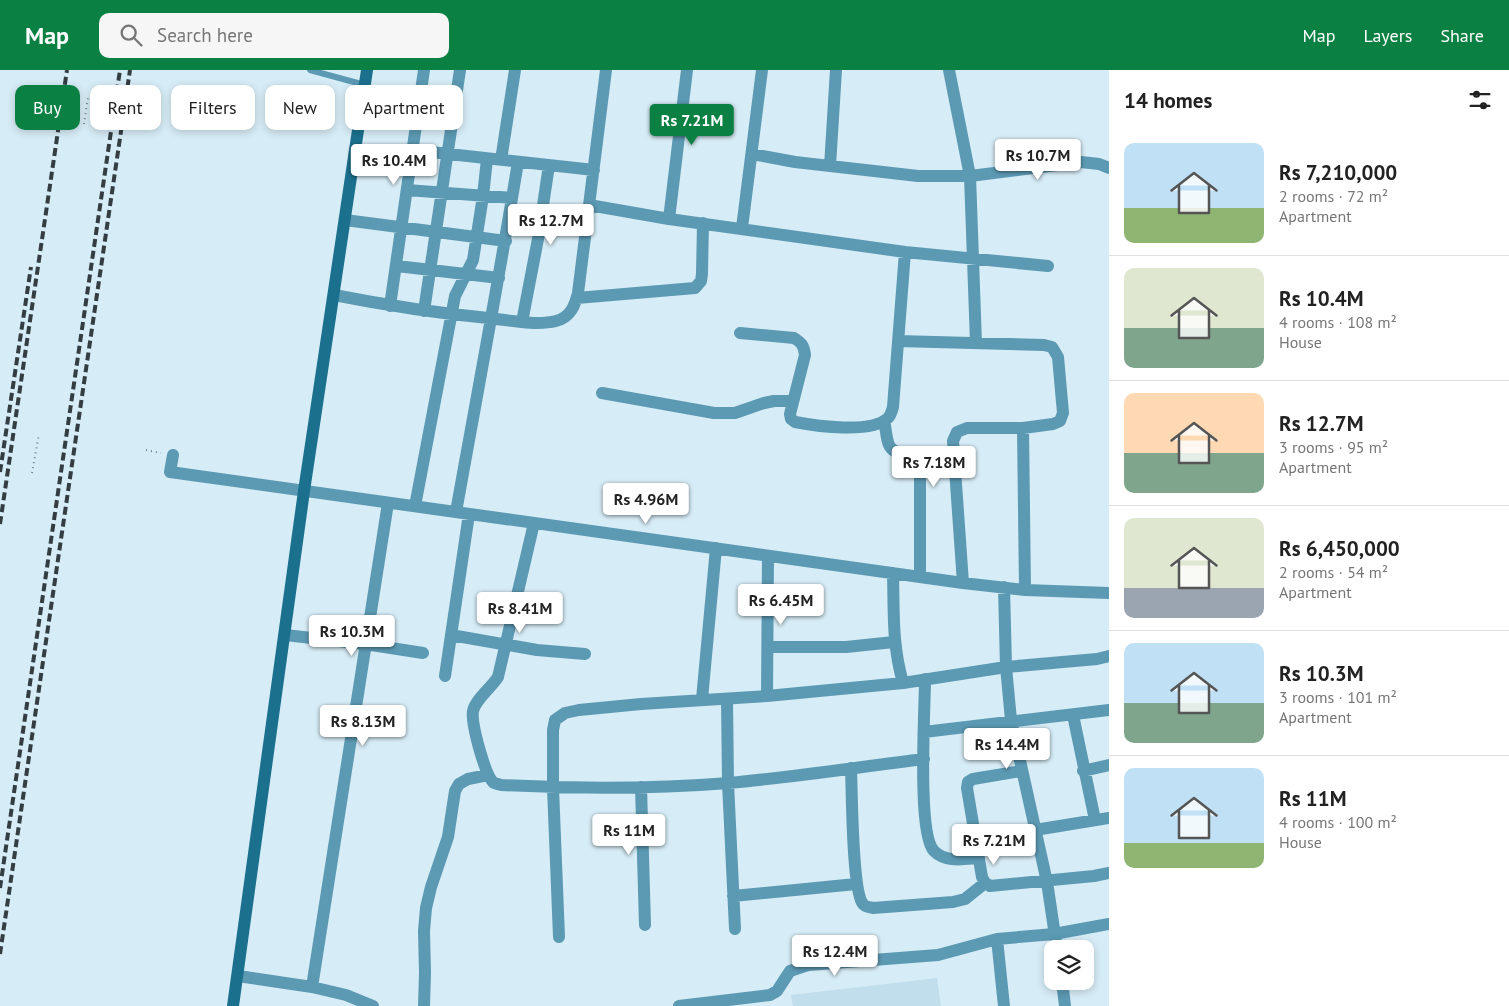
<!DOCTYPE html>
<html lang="en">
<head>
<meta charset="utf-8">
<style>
	body { margin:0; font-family:"PT Sans",sans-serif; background:#f6f6f6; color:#222; height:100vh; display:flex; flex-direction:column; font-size:19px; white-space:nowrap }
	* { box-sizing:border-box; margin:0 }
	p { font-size:16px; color:#767676 }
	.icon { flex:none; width:28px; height:28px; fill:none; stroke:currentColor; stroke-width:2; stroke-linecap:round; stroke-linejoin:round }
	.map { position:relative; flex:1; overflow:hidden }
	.panel { display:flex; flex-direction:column; background:#fff; width:400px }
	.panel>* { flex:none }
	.guide { position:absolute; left:15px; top:15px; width:475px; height:45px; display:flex; gap:10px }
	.controls { position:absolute; left:1044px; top:870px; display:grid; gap:10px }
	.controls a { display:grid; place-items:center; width:50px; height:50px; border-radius:10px; background:#fff; box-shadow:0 2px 8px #0003; font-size:25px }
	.price { position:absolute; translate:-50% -42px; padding:0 11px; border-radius:5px; background:#fff; color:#222; font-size:16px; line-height:32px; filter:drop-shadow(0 1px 2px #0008) }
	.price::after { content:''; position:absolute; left:50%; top:30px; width:15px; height:11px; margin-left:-8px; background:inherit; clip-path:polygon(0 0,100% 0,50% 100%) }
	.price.on { background:#0b8043; color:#fff }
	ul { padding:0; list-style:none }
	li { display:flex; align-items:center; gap:15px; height:125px; padding:0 15px }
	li+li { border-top:1px solid #e0e0e0 }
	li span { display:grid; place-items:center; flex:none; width:140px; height:100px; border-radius:10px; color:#555 }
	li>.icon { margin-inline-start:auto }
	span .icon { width:60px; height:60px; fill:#fffc; stroke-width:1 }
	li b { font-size:21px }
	h2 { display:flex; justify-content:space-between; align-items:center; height:60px; padding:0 15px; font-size:21px }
	.chip { padding:0 18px; border-radius:10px; background:#fff; box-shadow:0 2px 8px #0003; font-size:18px; line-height:45px }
	.chip.on { background:#0b8043; color:#fff }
	header { display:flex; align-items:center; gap:30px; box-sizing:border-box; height:70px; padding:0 25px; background:#0b8043; color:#fff }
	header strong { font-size:24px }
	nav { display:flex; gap:28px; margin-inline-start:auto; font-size:18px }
	.search { width:350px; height:45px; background:#f6f6f6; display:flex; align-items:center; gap:12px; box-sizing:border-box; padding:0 18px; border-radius:10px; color:#767676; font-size:19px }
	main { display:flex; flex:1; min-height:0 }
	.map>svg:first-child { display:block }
	.built { fill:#c1deec }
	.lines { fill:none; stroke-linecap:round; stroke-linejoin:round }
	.path { stroke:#738289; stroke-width:2; stroke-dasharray:1 4; stroke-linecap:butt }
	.lane { stroke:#5c99b3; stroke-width:6 }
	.street { stroke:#5c99b3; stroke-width:12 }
	.secondary { stroke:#1b708e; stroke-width:12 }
	.rail { stroke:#333d42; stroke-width:4; stroke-dasharray:8 4; stroke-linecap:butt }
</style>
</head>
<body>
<header>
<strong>Map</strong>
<div class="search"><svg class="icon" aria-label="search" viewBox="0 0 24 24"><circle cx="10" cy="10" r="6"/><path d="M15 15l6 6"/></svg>Search here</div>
<nav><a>Map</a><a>Layers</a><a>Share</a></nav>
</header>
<main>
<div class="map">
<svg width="1109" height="936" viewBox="0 0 1109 936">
	<rect width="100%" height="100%" fill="#d6ecf6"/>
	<path class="built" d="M937,908L941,936H793L791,925Z"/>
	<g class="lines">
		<path class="path" d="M46,49L49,21
			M84,54L88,27
			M146,380L161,383
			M32,403L39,364"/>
		<path class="lane" d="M310,0L365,15"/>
		<path class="street" d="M949,0L970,106L1081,92L1099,94L1109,98
			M413,80L594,100
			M752,84L795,92L918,106H970L976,273
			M501,90L515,0
			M830,96L836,0
			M407,120L512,128
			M589,135L669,149L905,182L1048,196
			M669,149L687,0
			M345,150L506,171
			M742,158L762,0
			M397,196L499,208
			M334,225C385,235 436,243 488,248C508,250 536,256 556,251C571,247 575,235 578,223L606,0
			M577,228L695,218L701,211L702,204L703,153
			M390,236L424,0
			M424,241L460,0
			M522,252L538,169L549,95
			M740,263L794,268C802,273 804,276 805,285L790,344L791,349L795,352C816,356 871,364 888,348C891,345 892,341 893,337L905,182
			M898,271L1044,275L1052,277L1058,287L1063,343L1060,351L1053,354L1023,358H967L957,362L953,371L963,513
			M602,323L714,343H735L764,333L774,331H793
			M884,351C886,358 886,368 889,375C895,388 914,380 920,398V507
			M1023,358L1025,520
			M173,385L170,402L963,513L1025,520L1109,523
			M415,436L455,226L473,190L483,126L487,89
			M456,442C477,325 499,209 518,92
			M534,453L498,607C491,618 475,630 473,641C471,653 485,706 494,713C496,714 499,714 501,715C577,719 653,719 729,713C794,707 859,697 924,689
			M893,503C894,543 892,574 903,613
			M1004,517L1006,597L1011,650L1047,812L1057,879
			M285,565L365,574L423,583
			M451,565L537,580L585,584
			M768,577H846L894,572
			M445,606L469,444
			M925,609C925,639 917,764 934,781C946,793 964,789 979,788
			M767,626L768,486
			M702,629L716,478
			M727,629L728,713L735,859
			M1073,645L1095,750
			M924,662L1109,640
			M851,698C852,721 852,821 863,834C865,837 869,837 873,838L953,832L965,829L985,813
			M1021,701L973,709L968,712L967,718L982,807L985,813L990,816L1094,806L1109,803
			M1083,701L1109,695
			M641,717L645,855
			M1035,760L1109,748
			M733,826L856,814
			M559,867L553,718V660L555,650L565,643L579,640L641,634L767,626L903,613L1006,597L1097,589L1109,586
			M997,869L1004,936
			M238,906L312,917L346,925L373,936
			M1062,911L1065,936
			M312,917L388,433
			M424,936L425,903L424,861L426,838L431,817L448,767L455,721L459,714L468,709L488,705
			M679,936L770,925L777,921L790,901L808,895L938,885L997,869L1054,864L1109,854"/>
		<path class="secondary" d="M233,936L304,421L367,0"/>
		<path class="rail" d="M0,402L31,197
			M0,454L67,0
			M0,818L120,0
			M0,884L130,0"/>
	</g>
</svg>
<div class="controls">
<a><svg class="icon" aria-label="layers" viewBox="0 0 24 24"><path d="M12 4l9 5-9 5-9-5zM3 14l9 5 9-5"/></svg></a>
</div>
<b class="price on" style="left:692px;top:76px">Rs 7.21M</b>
<b class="price" style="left:1038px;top:111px">Rs 10.7M</b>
<b class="price" style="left:394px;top:116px">Rs 10.4M</b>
<b class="price" style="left:551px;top:176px">Rs 12.7M</b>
<b class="price" style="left:934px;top:418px">Rs 7.18M</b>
<b class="price" style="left:646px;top:455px">Rs 4.96M</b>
<b class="price" style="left:781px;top:556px">Rs 6.45M</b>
<b class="price" style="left:520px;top:564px">Rs 8.41M</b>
<b class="price" style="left:352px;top:587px">Rs 10.3M</b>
<b class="price" style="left:363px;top:677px">Rs 8.13M</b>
<b class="price" style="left:1007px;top:700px">Rs 14.4M</b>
<b class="price" style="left:629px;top:786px">Rs 11M</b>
<b class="price" style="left:994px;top:796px">Rs 7.21M</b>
<b class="price" style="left:835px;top:907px">Rs 12.4M</b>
<div class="guide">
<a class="chip on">Buy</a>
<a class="chip">Rent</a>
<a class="chip">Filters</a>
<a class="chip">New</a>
<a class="chip">Apartment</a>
</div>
</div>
<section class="panel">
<h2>14 homes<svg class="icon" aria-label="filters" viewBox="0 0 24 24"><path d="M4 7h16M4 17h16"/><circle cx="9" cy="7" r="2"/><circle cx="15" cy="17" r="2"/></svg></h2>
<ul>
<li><span style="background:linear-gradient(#bfe0f5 65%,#8fb573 0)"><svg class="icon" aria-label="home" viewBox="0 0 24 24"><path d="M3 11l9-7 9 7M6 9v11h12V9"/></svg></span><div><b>Rs 7,210,000</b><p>2 rooms · 72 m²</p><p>Apartment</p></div></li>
<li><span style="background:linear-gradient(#dfe7d0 60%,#7fa58c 0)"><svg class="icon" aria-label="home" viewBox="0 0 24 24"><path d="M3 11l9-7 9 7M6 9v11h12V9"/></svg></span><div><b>Rs 10.4M</b><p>4 rooms · 108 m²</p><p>House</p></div></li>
<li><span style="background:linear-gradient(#ffd9b3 60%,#7fa58c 0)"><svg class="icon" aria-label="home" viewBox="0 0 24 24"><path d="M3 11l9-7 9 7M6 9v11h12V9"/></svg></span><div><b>Rs 12.7M</b><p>3 rooms · 95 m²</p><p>Apartment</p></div></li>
<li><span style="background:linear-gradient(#dfe7d0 70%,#9aa5b1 0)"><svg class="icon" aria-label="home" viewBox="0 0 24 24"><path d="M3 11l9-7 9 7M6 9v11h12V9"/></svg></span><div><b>Rs 6,450,000</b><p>2 rooms · 54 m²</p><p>Apartment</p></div></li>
<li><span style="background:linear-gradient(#bfe0f5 60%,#7fa58c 0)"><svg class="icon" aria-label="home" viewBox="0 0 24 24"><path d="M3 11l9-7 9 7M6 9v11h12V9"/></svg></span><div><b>Rs 10.3M</b><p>3 rooms · 101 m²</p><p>Apartment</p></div></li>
<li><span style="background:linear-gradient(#bfe0f5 75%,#8fb573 0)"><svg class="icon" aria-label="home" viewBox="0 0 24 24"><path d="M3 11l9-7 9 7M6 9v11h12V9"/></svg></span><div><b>Rs 11M</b><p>4 rooms · 100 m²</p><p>House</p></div></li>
</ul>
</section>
</main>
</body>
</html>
